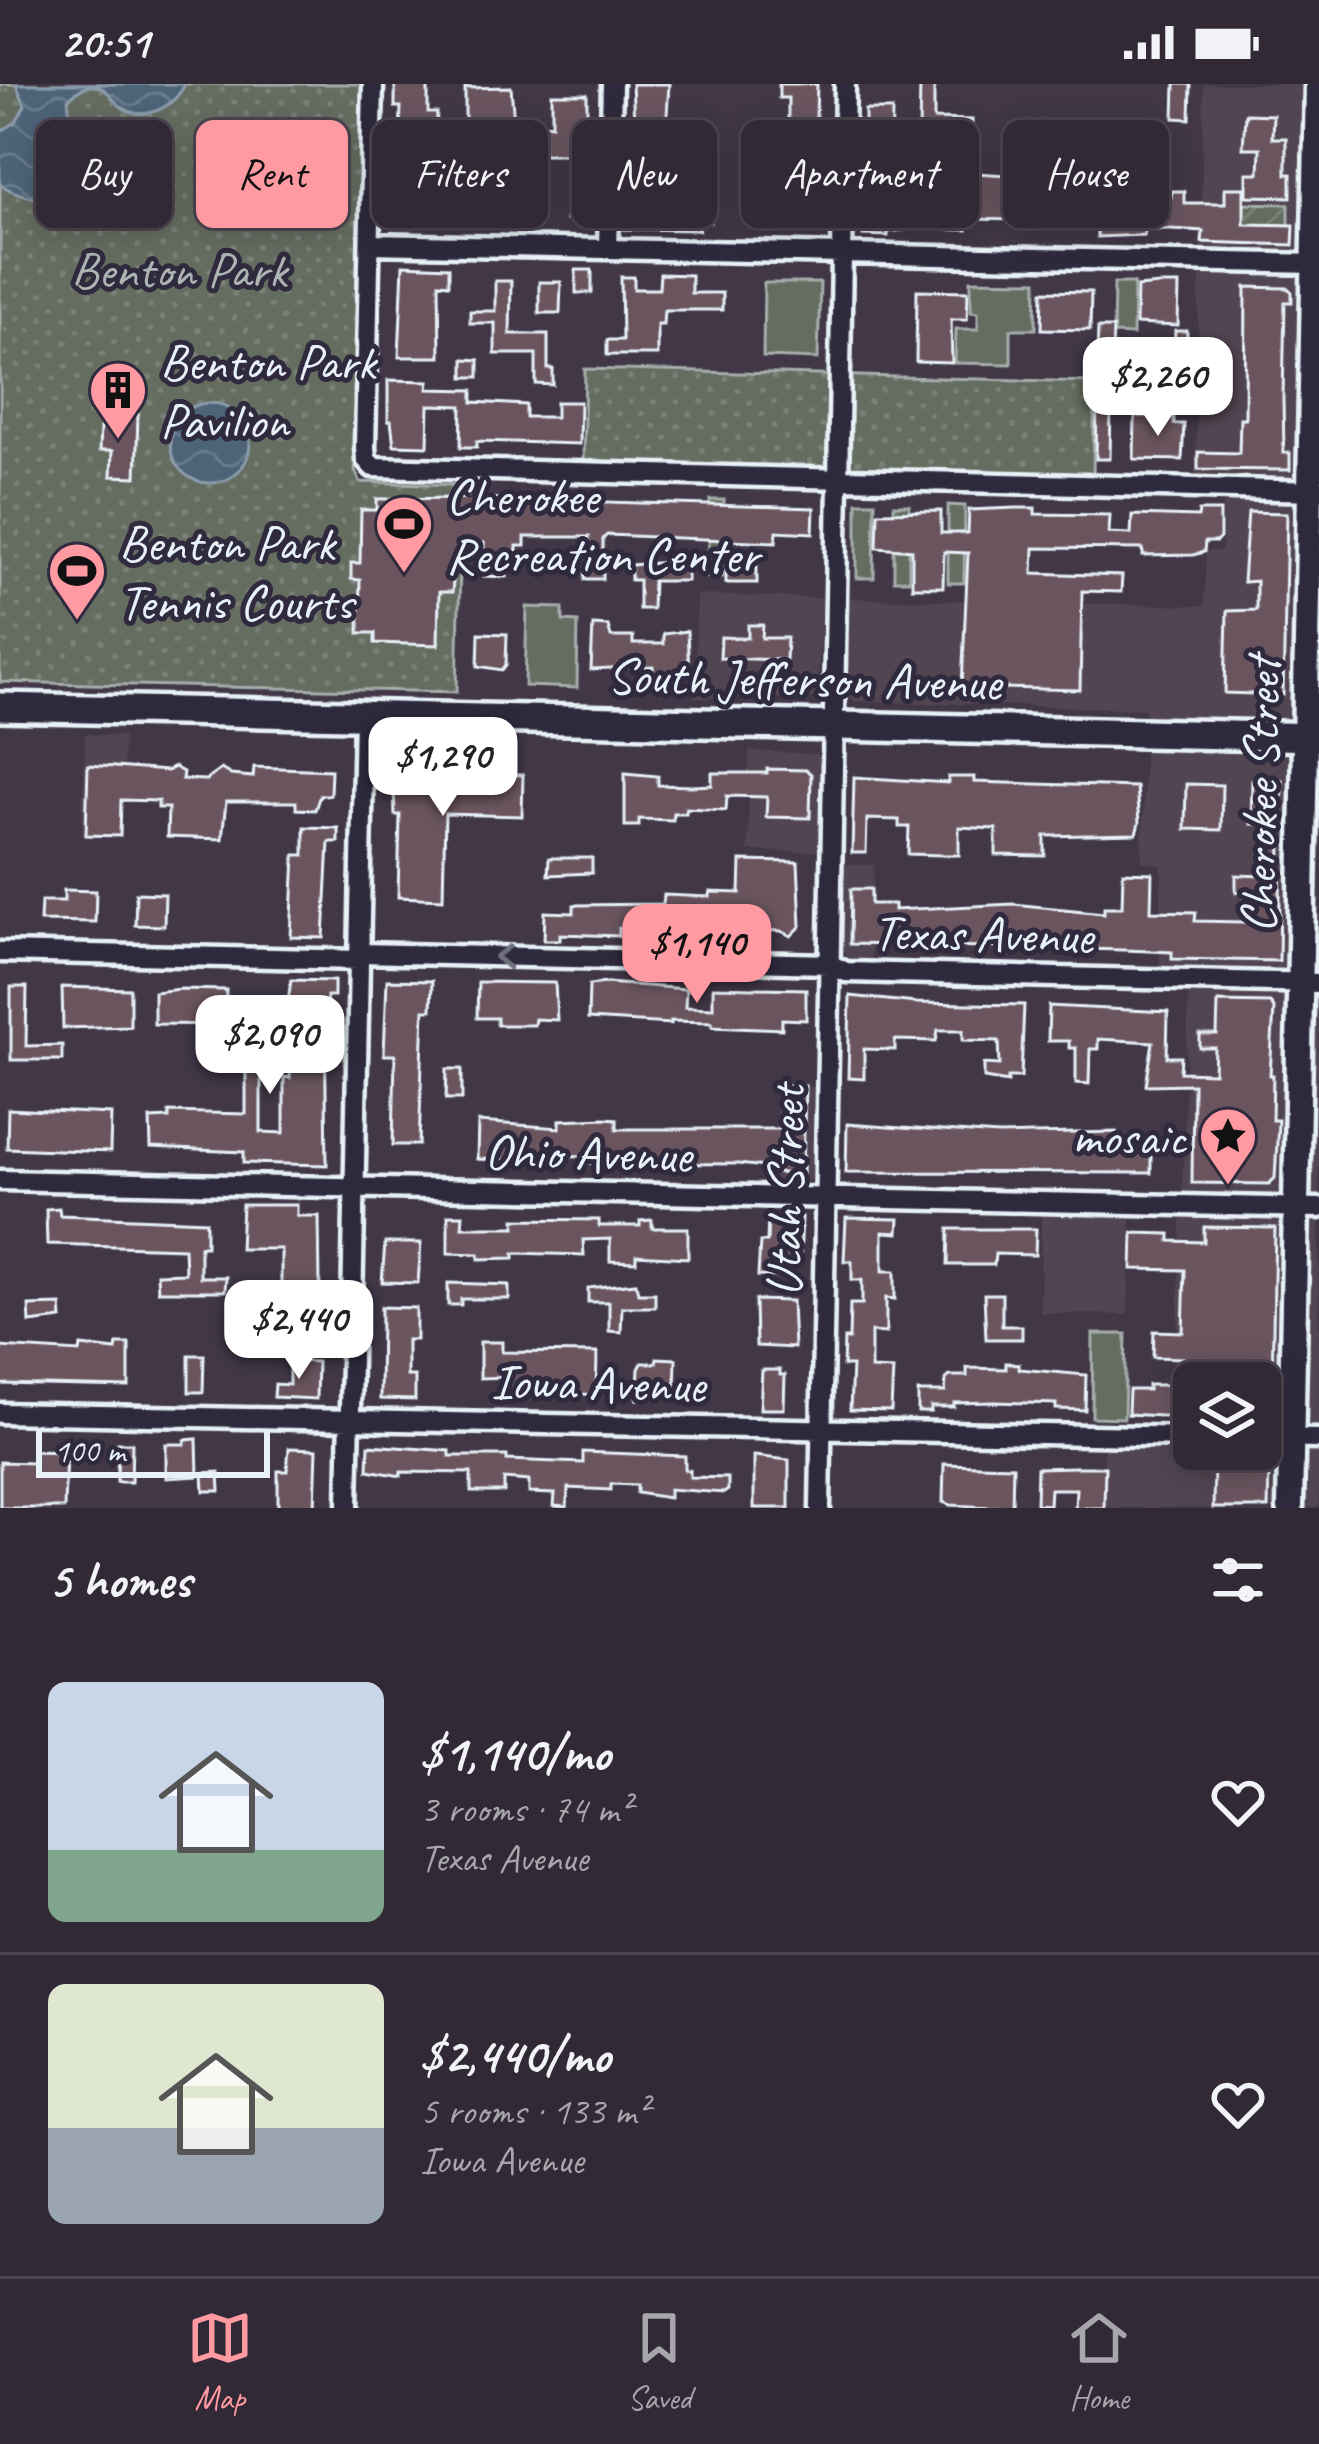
<!DOCTYPE html>
<html lang="en">
<head>
<meta charset="utf-8">
<style>
	body { margin:0; font-family:Caveat,sans-serif; background:#39313d; color:#f1f3f6; height:100vh; display:flex; flex-direction:column; font-size:45px; white-space:nowrap }
	* { box-sizing:border-box; margin:0 }
	p { font-size:39px; color:#a8a6ad }
	.icon { flex:none; width:66px; height:66px; fill:none; stroke:currentColor; stroke-width:2; stroke-linecap:round; stroke-linejoin:round }
	.map { position:relative; height:1424px; overflow:hidden }
	.side { display:flex; flex-direction:column; background:#312935; flex:1 }
	.side>* { flex:none }
	.banner { position:absolute; left:36px; top:36px; width:1248px; height:108px; display:flex; gap:24px }
	.controls { position:absolute; left:1173px; top:1278px; display:grid; gap:24px }
	.controls a { display:grid; place-items:center; width:108px; height:108px; border-radius:18px; background:#312935; box-shadow:0 6px 30px #0003,0 0 0 3px #4c4550; font-size:60px }
	.scale { position:absolute; left:36px; bottom:30px; width:234px; box-sizing:border-box; padding-left:12px; border:6px solid #e8f1f8; border-top:0; font-size:33px; line-height:42px; white-space:nowrap; color:#e8f1f8; -webkit-text-stroke:9px #2f2a3d; paint-order:stroke }
	.price { position:absolute; translate:-50% -102px; padding:0 27px; border-radius:24px; background:#fff; color:#222; font-size:39px; line-height:78px; filter:drop-shadow(0 3px 6px #0008) }
	.price::after { content:''; position:absolute; left:50%; top:72px; width:36px; height:27px; margin-left:-18px; background:inherit; clip-path:polygon(0 0,100% 0,50% 100%) }
	.price.on { background:#ff9aa2; color:#111 }
	ul { padding:0; list-style:none }
	li { display:flex; align-items:center; gap:36px; height:300px; padding:0 48px }
	li+li { border-top:3px solid #4c4550 }
	li span { display:grid; place-items:center; flex:none; width:336px; height:240px; border-radius:18px; color:#555 }
	li>.icon { margin-inline-start:auto }
	span .icon { width:144px; height:144px; fill:#fffc; stroke-width:1 }
	li b { font-size:51px }
	h2 { display:flex; justify-content:space-between; align-items:center; height:144px; padding:0 48px; font-size:51px }
	.tag { padding:0 42px; border-radius:18px; background:#312935; box-shadow:0 6px 30px #0003,0 0 0 3px #4c4550; font-size:42px; line-height:108px }
	.tag.on { background:#ff9aa2; color:#111 }
	.status { display:flex; justify-content:space-between; align-items:center; height:84px; padding:0 60px; background:#312935; direction:ltr }
	.status svg { height:33px; fill:currentColor }
	.tab-bar { display:flex; justify-content:space-around; align-items:center; height:168px; border-top:3px solid #4c4550; background:#312935; font-size:33px; color:#a8a6ad }
	.tab-bar a { display:grid; justify-items:center; gap:6px }
	.tab-bar .on { color:#ff9aa2 }
	.map>svg:first-child { display:block }
	.built { fill:#514451; fill-rule:evenodd }
	.grass { fill:#656c60; stroke:#a6aeac; stroke-width:3 }
	.park { fill:url(#park-dots); stroke:#a6aeac; stroke-width:3 }
	.garden { fill:url(#garden-furrows); stroke:#a6aeac; stroke-width:3 }
	.water { fill:url(#water-waves); stroke:#8b9cab; stroke-width:3 }
	.building { fill:#6b545e; stroke:#e8f1f8; stroke-width:3 }
	.lines { fill:none; stroke-linecap:round; stroke-linejoin:round }
	.minor-casing { stroke:#e8f1f8; stroke-width:27 }
	.tertiary-casing { stroke:#e8f1f8; stroke-width:33 }
	.secondary-casing { stroke:#e8f1f8; stroke-width:36 }
	.minor { stroke:#2f2a3d; stroke-width:18 }
	.tertiary { stroke:#2f2a3d; stroke-width:24 }
	.secondary { stroke:#2f2a3d; stroke-width:27 }
	.oneway { stroke:#70707e }
	.labels { text-anchor:middle; stroke-width:10; stroke-linejoin:round; paint-order:stroke }
	.park-label { font-size:51px; fill:#adb5b4; stroke:#2f2a3d }
	.poi-label { font-size:51px; fill:#e8f1f8; stroke:#2f2a3d; text-anchor:start }
	.street-label { font-size:51px; fill:#e8f1f8; stroke:#2f2a3d }
</style>
</head>
<body>
<div class="status"><b>20:51</b><svg viewBox="0 0 49 12"><path d="M0 12V9h3v3zM5 12V6h3v6zM10 12V3h3v9zM15 12V0h3v12zM26 1h20v11H26zM47 4h2v5h-2z"/></svg></div>
<div class="map">
<svg width="1319" height="1424" viewBox="0 0 1319 1424">
	<defs>
		<pattern id="park-dots" width="8" height="8" patternUnits="userSpaceOnUse" patternTransform="scale(3)"><rect width="8" height="8" fill="#656c60"/><path d="M2 2h.1M6 6h.1" fill="none" stroke="#7b8178" stroke-width="1.8" stroke-linecap="round"/></pattern>
		<pattern id="garden-furrows" width="10" height="10" patternUnits="userSpaceOnUse" patternTransform="scale(3)"><rect width="10" height="10" fill="#656c60"/><path d="M-1 1l2-2M0 10L10 0M9 11l2-2" fill="none" stroke="#7b8178"/></pattern>
		<pattern id="water-waves" width="16" height="10" patternUnits="userSpaceOnUse" patternTransform="scale(3)"><rect width="16" height="10" fill="#4d6478"/><path d="M0 5q4-4 8 0t8 0" fill="none" stroke="#677b8c"/></pattern>
	</defs>
	<rect width="100%" height="100%" fill="#413747"/>
	<filter id="ink" filterUnits="userSpaceOnUse"><feTurbulence type="fractalNoise" baseFrequency=".00833" numOctaves="2"/><feDisplacementMap in="SourceGraphic" scale="24" xChannelSelector="R" yChannelSelector="G"/><feConvolveMatrix kernelMatrix="1 2 1 2 8 2 1 2 1" color-interpolation-filters="sRGB"/></filter>
	<g filter="url(#ink)">
		<path class="built" d="M1204,0H1319V1424H1102L1104,1351H1174L1189,896L1159,895L1162,782L1142,777L1145,625L853,617L846,608L849,514L1204,522L1206,467H1222L1224,394L1195,392ZM1194,1299H1260V1365H1194Z
			M697,511L822,514L817,614H694Z
			M85,650L124,652L121,753L82,752Z
			M749,667L817,670L820,678L818,768L748,767Z
			M845,780L874,781L871,875H850L842,865Z
			M776,1002L814,1003L813,1093L808,1097L774,1098Z
			M1041,1131L1131,1132L1128,1231L1040,1229Z"/>
		<path class="grass" d="M971,196L1037,197L1036,245H1011V280L955,279L956,245H978V228L971,227Z
			M764,199H820L818,275L763,273Z
			M1114,199H1134L1133,251L1113,250Z
			M710,416H724L723,493H708Z
			M857,418H875L874,494H857Z
			M894,421H909V496H894Z
			M948,421L965,422L964,499H948Z
			M527,523L563,524V537L578,538L577,604L525,602Z
			M1093,1250H1126L1124,1334L1092,1333Z"/>
		<path class="park" d="M0,0H362L355,386L360,398L462,401L457,608L0,598Z
			M585,285L1095,298L1093,390L583,377Z"/>
		<path class="garden" d="M1244,119L1289,120V141L1241,140Z"/>
		<path class="water" d="M16,0H185C173,24 142,41 118,20C110,13 107,3 94,2C84,1 75,9 68,15L75,76L83,85L102,79C130,88 146,113 131,140C95,160 75,129 44,117C28,111 15,111 0,100V48L16,38L25,21Z
			M170 359a40 40 0 1 1 80 0a40 40 0 1 1-80 0Z"/>
		<path class="building" d="M395,0H428V29H437L433,106L464,107L468,55H465V4L511,3L517,73H480L481,141H469V137L397,136L401,23H395Z
			M632,0H669L665,62H669V84H676V97H643V75H636Z
			M779,0H817L813,131L820,132V148L793,147L794,131H779L784,43H788V14H779Z
			M920,0L934,1V35L972,36V50L919,48Z
			M1175,0H1191L1190,35L1174,34Z
			M552,10H587V70H543V39L552,40Z
			M865,26H892L891,79H865Z
			M1245,30L1273,31L1272,54H1286V90H1291V113L1247,112V89H1259L1260,64H1243Z
			M1047,37H1061V52H1027L1028,38Z
			M976,89L1053,94V107H1058V131H1020V136L967,135V146L911,145L888,148V152L863,151L865,116H889V124L954,122L955,115H975Z
			M567,99L588,100V136H566Z
			M1225,104H1244V140L1294,141L1293,161L1202,158L1203,147L1171,145H1145L1144,151L1097,153V129L1082,128V106L1098,107V120L1134,121V116L1171,113L1172,107H1184V119H1225Z
			M622,123L712,125L711,138H700L699,146L622,145Z
			M403,181L449,183V200L439,199L440,273H399Z
			M576,186H592V209H576Z
			M660,190L691,191V209H722V226H664L663,240H657V271H607V256H622L621,193H634V205H659Z
			M495,197H511L510,250H548V285H553V301L536,300V270H495V239H470V227H495Z
			M539,198H561L560,229H539Z
			M1160,201H1179L1178,242L1136,240L1137,203Z
			M1246,203L1288,204L1292,208V218H1285L1283,314L1284,369H1290V386L1198,385V368L1239,369L1240,334H1245Z
			M917,206L968,207L967,235H951L952,279L916,278Z
			M1043,207L1091,208L1090,246L1042,245Z
			M1098,244H1113L1112,270H1097Z
			M1175,247H1187L1185,313H1173L1174,285L1137,283V267H1174Z
			M464,275L479,276V293H464Z
			M388,296L429,297L428,305L473,306V318L526,321V333H556V318H580L579,360L477,357V363H461L462,322L429,321L428,362L394,361L391,337H388Z
			M1097,323H1111L1110,375H1096Z
			M112,329L138,330L136,393L111,392L112,367H99L100,344H112Z
			M1135,332L1174,333V340H1184L1182,376L1134,375Z
			M471,414L814,424L813,449L777,447L776,458L607,451L603,455V495H585L589,453H525V462H517V468H507V493L484,492V459H457L452,508H439L438,561L375,559V549H359L360,496L351,495V479H360L361,426H377V415Z
			M1016,424H1035V430L1110,431L1109,449L1131,450L1132,431L1198,433L1199,427H1220V454L1216,458H1205L1204,468L1193,471L1143,472V465L1034,464L1033,489L1122,492L1121,508L1082,507L1080,606L962,603L968,469L944,468L943,503H912V466L877,463L878,428L941,427V449H968L969,426Z
			M1248,428L1287,429L1283,611L1225,609L1227,527L1256,526V497L1243,498Z
			M656,479H687V497H653L652,525H639V496H631V481Z
			M726,483H757V499H726Z
			M593,541L608,542L611,553H633V560H663V550L687,547L689,589L653,588V583L591,586Z
			M748,541H763L762,554H787L786,576L720,574L721,553L748,554Z
			M479,549L507,550L506,581L502,586L478,582Z
			M88,681L167,687L174,683L183,688L182,695L206,696L221,685L231,691L253,693L254,683L331,686L330,711H320L315,726L296,725V718H226L222,755L167,753L168,724H158V717L121,716L120,752L86,751Z
			M402,681L452,682L451,690L523,691L522,732L445,730L443,815L398,813L400,731H395L394,704L400,705Z
			M767,685L806,686L811,690L810,734L766,733L767,713L727,712L726,726L686,724V729H673V736L639,735V742H625V689L658,692V701L693,702L712,701V689H767Z
			M854,693L948,699V693H974V698L1136,703L1139,739L1136,750L1045,752V772L996,771V745L959,743V771H942L908,770L909,743H899V736L867,735L866,769H852Z
			M1252,696H1282L1279,877L1172,875V868L1124,866L850,860L851,805H871V820H894V826L1013,820L1104,829V823H1122L1123,788L1152,789L1151,827L1196,828L1195,837L1244,838L1245,808H1236V791L1265,792V740H1251Z
			M1186,700L1222,701L1221,746L1185,745Z
			M304,743L338,744V758H329L324,854L291,853L295,771H304Z
			M549,774H592V789L548,791Z
			M741,777L798,778L801,842L791,852L781,847L734,845V854H709L619,844V852L560,850V856H544L545,828L574,829V821L663,820L664,811L710,813V808L740,809Z
			M64,806L96,807L95,838L40,837L41,817H64Z
			M136,809L165,810L164,842L135,841Z
			M291,896L334,897V912H327L325,936L327,1081L244,1079V1068L151,1064L150,1035L169,1034V1028L246,1030V969L261,968V1048L284,1049V993L290,994L291,960V956H284V944Z
			M387,896L432,897L431,926H424L419,1061H393L395,971H384Z
			M478,898L555,899L557,936L535,935L534,941H497V934H477Z
			M606,899L686,905L685,923L713,924V903L806,905V936L782,935V945L712,942V938L671,937V940L588,935L589,901Z
			M11,903H27L26,962L62,961V976H11Z
			M62,903L130,905V942L63,944Z
			M180,905L226,906L225,941L154,940V908Z
			M850,912L916,919L1024,921L1021,993H1008V998L984,994V980L1000,981L999,957L963,956V946H938L936,957L895,956V966L864,965V995L848,994Z
			M1218,918L1270,919L1274,924L1270,991H1273L1272,1036H1278L1277,1059L1275,1094L1269,1100L1192,1099L1193,1000L1146,1001L1153,958L1098,955V965H1090L1089,1000L1076,999V964H1069V957H1048L1049,922L1168,928L1167,973H1181L1180,988L1214,989L1215,964H1200V951H1217Z
			M447,985H462V1015H446Z
			M784,1001L805,1002L803,1090L775,1089V1084L738,1080L584,1079V1072L549,1071V1078L477,1075L478,1038L560,1044V1036L605,1034L617,1035V1045H783Z
			M8,1025L111,1030L110,1068L7,1064Z
			M847,1040L998,1051L1116,1048L1115,1053L1151,1055V1089L846,1088Z
			M242,1121H297V1132H319L320,1202L281,1201V1165H240Z
			M59,1124L60,1131L206,1137V1162H200V1193H226L225,1207H158L157,1190L185,1189L184,1164L47,1160L46,1125Z
			M448,1131H463L462,1143H515V1135L599,1136V1142H640V1137L652,1136V1144H688V1174L636,1171V1178L610,1177V1155L583,1156L584,1171L514,1169V1174L479,1175V1170L448,1169Z
			M768,1132L802,1133L800,1176L791,1175V1193L758,1192L760,1158H767Z
			M846,1134L899,1135L898,1149L883,1148V1187H895V1215L886,1214V1249L871,1248V1285L893,1286L891,1327L850,1326L852,1282H843L844,1255H849L850,1220H862V1196H852V1177H844Z
			M1204,1143L1275,1144L1272,1299H1194V1334L1128,1330L1129,1306H1148V1301H1182L1183,1274L1153,1273L1154,1247L1183,1248L1185,1186L1132,1185L1133,1149L1170,1150V1157L1204,1158Z
			M949,1145H1036L1035,1171L995,1170L994,1181H948Z
			M385,1159H421L418,1199L382,1198Z
			M448,1199L509,1201V1215H461V1221H448Z
			M636,1199L638,1209H655V1223H622L621,1248L609,1247V1218H588V1204Z
			M984,1210H1002V1242H1022V1255H986Z
			M755,1216L792,1217L794,1264L756,1262Z
			M61,1221L62,1235L30,1239L29,1222Z
			M381,1223L416,1224V1256H407V1292H415V1316L380,1315Z
			M279,1238H321V1253H279Z
			M480,1258H502V1268L597,1269L596,1311L510,1305L509,1293L480,1294Z
			M117,1260H129V1303L0,1300V1263L80,1268L81,1262L116,1266Z
			M189,1271H204L203,1308H189Z
			M657,1274L676,1275L675,1312L637,1315L639,1285L642,1279H656Z
			M289,1277L317,1278L316,1315L274,1313L275,1300L289,1301Z
			M1006,1279L1019,1280V1285L1086,1291L1085,1326L1056,1325V1320L995,1318L954,1319V1323H931V1328H918V1308H945L946,1295L950,1292H967V1284L1006,1285Z
			M762,1286H780V1291H785L784,1325H760Z
			M197,1355L198,1392L166,1394V1360H185V1356Z
			M118,1359H132L131,1398H117Z
			M369,1361L450,1367V1372H507V1376L583,1379V1368L685,1372V1386H690V1393L728,1394V1406L724,1409L669,1405V1414L637,1409V1401L611,1400V1406L568,1404L567,1423L554,1422L555,1410L529,1409V1397L504,1395V1408H471V1389L401,1388V1392L368,1386Z
			M289,1364L317,1365L315,1424H278V1387H287Z
			M35,1367L66,1368L64,1424H0V1378L34,1379Z
			M754,1372L789,1376V1424H754Z
			M944,1380L1013,1382L1012,1424L950,1421L943,1418Z
			M1214,1380L1269,1381L1268,1424H1213Z
			M1076,1383H1105L1104,1424H1075L1076,1405H1050L1049,1421L1036,1420L1037,1384Z
			M219,1388L220,1407H204L203,1389Z"/>
		<g class="lines">
			<g class="minor-casing">
				<path id="minor" d="M373,0L365,363L366,375L373,383L1319,407
					M370,160L1319,180
					M608,165L612,0
					M0,868L359,876
					M359,869L830,880L846,888L1319,899
					M0,1096L1319,1124
					M0,1329L1194,1353
					M1260,1354L1319,1355
					M348,1424L364,632
					M820,1424L845,0"/>
			</g>
			<g class="tertiary-casing">
				<path id="tertiary" d="M1290,1424L1318,0"/>
			</g>
			<g class="secondary-casing">
				<path id="secondary" d="M0,623L1319,653"/>
			</g>
			<use href="#minor" class="minor"/>
			<use href="#tertiary" class="tertiary"/>
			<use href="#secondary" class="secondary"/>
		</g>
		<defs><path id="oneway-chevron" d="M-2-3.5L2.5 0L-2 3.5" fill="none" stroke-width="1.6" stroke-linecap="round" stroke-linejoin="round" transform="scale(3)"/></defs>
		<use class="oneway" href="#oneway-chevron" transform="translate(503 873) rotate(-179)"/>
	</g>
	<defs>
		<g id="building-pin" transform="scale(3)"><path d="M0 17L-7.5 6A9.5 9.5 0 1 1 7.5 6Z" fill="#ff9aa2" stroke="#2f2a3d"/><path d="M-4-6H4V6H1V3H-1V6H-4ZM-2.5-4.3h1.7v1.8h-1.7ZM.8-4.3h1.7v1.8H.8ZM-2.5-1h1.7V.8h-1.7ZM.8-1h1.7V.8H.8Z" fill="#111"/></g>
		<g id="stadium-pin" transform="scale(3)"><path d="M0 17L-7.5 6A9.5 9.5 0 1 1 7.5 6Z" fill="#ff9aa2" stroke="#2f2a3d"/><path d="M0-5a6.5 5 0 1 0 0 10a6.5 5 0 1 0 0-10ZM-3.5-1.8h7v3.6h-7Z" fill="#111"/></g>
		<g id="sight-pin" transform="scale(3)"><path d="M0 17L-7.5 6A9.5 9.5 0 1 1 7.5 6Z" fill="#ff9aa2" stroke="#2f2a3d"/><path d="M0-6L1.8-2.2L6-1.7L2.9 1.2L3.7 5.4L0 3.3L-3.7 5.4L-2.9 1.2L-6-1.7L-1.8-2.2Z" fill="#111"/></g>
	</defs>
	<g fill-rule="evenodd">
		<use href="#building-pin" x="118" y="306"/>
		<use href="#stadium-pin" x="404" y="440"/>
		<use href="#stadium-pin" x="77" y="487"/>
		<use href="#sight-pin" x="1228" y="1052"/>
	</g>
	<g class="labels">
		<g class="park-label">
			<text x="179" y="203">Benton Park</text>
		</g>
		<g class="poi-label">
			<text x="160" y="295">Benton Park<tspan x="160" dy="59">Pavilion</tspan></text>
			<text x="446" y="429">Cherokee<tspan x="446" dy="59">Recreation Center</tspan></text>
			<text x="119" y="476">Benton Park<tspan x="119" dy="59">Tennis Courts</tspan></text>
			<text x="1186" y="1070" text-anchor="end">mosaic</text>
		</g>
		<g class="street-label">
			<text transform="translate(804 594) rotate(1)" y="18">South Jefferson Avenue</text>
			<text transform="translate(1259 711) rotate(-89)" y="18">Cherokee Street</text>
			<text transform="translate(983 849) rotate(1)" y="18">Texas Avenue</text>
			<text transform="translate(588 1068) rotate(1)" y="18">Ohio Avenue</text>
			<text transform="translate(784 1107) rotate(-89)" y="18">Utah Street</text>
			<text transform="translate(598 1298) rotate(1)" y="18">Iowa Avenue</text>
		</g>
	</g>
</svg>
<div class="controls">
<a><svg class="icon" aria-label="layers" viewBox="0 0 24 24"><path d="M12 4l9 5-9 5-9-5zM3 14l9 5 9-5"/></svg></a>
</div>
<div class="scale">100 m</div>
<b class="price" style="left:1158px;top:355px">$2,260</b>
<b class="price" style="left:443px;top:735px">$1,290</b>
<b class="price on" style="left:697px;top:922px">$1,140</b>
<b class="price" style="left:270px;top:1013px">$2,090</b>
<b class="price" style="left:299px;top:1298px">$2,440</b>
<div class="banner">
<a class="tag">Buy</a>
<a class="tag on">Rent</a>
<a class="tag">Filters</a>
<a class="tag">New</a>
<a class="tag">Apartment</a>
<a class="tag">House</a>
</div>
</div>
<section class="side">
<h2>5 homes<svg class="icon" aria-label="filters" viewBox="0 0 24 24"><path d="M4 7h16M4 17h16"/><circle cx="9" cy="7" r="2"/><circle cx="15" cy="17" r="2"/></svg></h2>
<ul>
<li><span style="background:linear-gradient(#c9d6e8 70%,#7fa58c 0)"><svg class="icon" aria-label="home" viewBox="0 0 24 24"><path d="M3 11l9-7 9 7M6 9v11h12V9"/></svg></span><div><b>$1,140/mo</b><p>3 rooms · 74 m²</p><p>Texas Avenue</p></div><svg class="icon" aria-label="heart" viewBox="0 0 24 24"><path d="M12 20l-8-8c-3-5 5-10 8-4 3-6 11-1 8 4z"/></svg></li>
<li><span style="background:linear-gradient(#dfe7d0 60%,#9aa5b1 0)"><svg class="icon" aria-label="home" viewBox="0 0 24 24"><path d="M3 11l9-7 9 7M6 9v11h12V9"/></svg></span><div><b>$2,440/mo</b><p>5 rooms · 133 m²</p><p>Iowa Avenue</p></div><svg class="icon" aria-label="heart" viewBox="0 0 24 24"><path d="M12 20l-8-8c-3-5 5-10 8-4 3-6 11-1 8 4z"/></svg></li>
</ul>
</section>
<nav class="tab-bar">
<a class="on"><svg class="icon" aria-label="map" viewBox="0 0 24 24"><path d="M3 6l6-2 6 2 6-2v14l-6 2-6-2-6 2zM9 4v14M15 6v14"/></svg>Map</a>
<a><svg class="icon" aria-label="saved" viewBox="0 0 24 24"><path d="M7 4h10v16l-5-4-5 4z"/></svg>Saved</a>
<a><svg class="icon" aria-label="home" viewBox="0 0 24 24"><path d="M3 11l9-7 9 7M6 9v11h12V9"/></svg>Home</a>
</nav>
</body>
</html>
